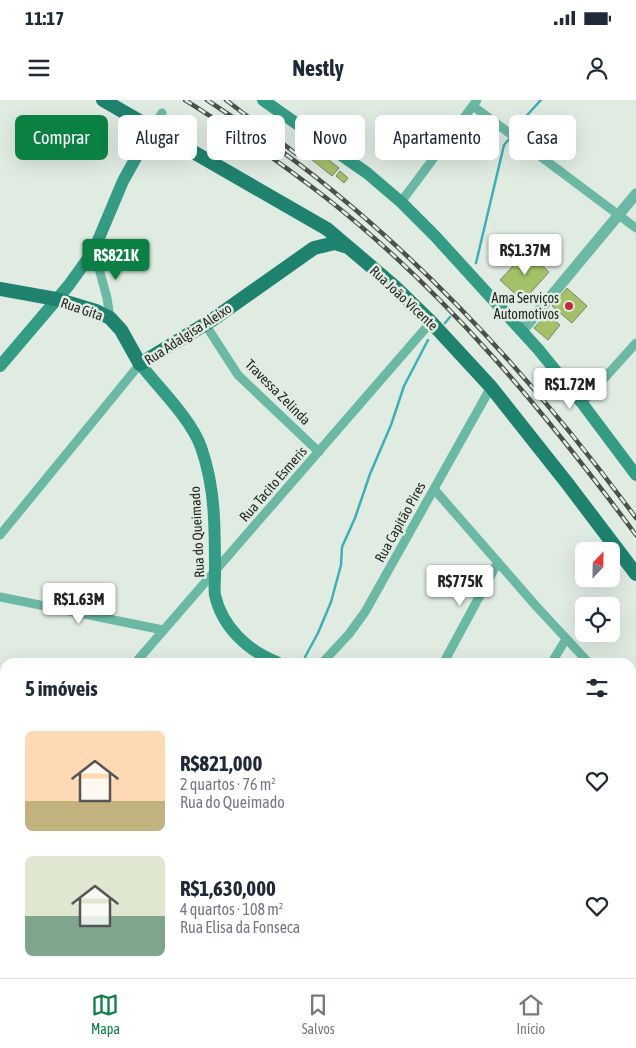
<!DOCTYPE html>
<html lang="pt">
<head>
<meta charset="utf-8">
<style>
	body { margin:0; font-family:"Asap Condensed",sans-serif; background:#f2f2f3; color:#1f2937; height:100vh; display:flex; flex-direction:column; font-size:19px; white-space:nowrap }
	* { box-sizing:border-box; margin:0 }
	p { font-size:16px; color:#747a83 }
	.icon { flex:none; width:28px; height:28px; fill:none; stroke:currentColor; stroke-width:2; stroke-linecap:round; stroke-linejoin:round }
	.map { position:relative; flex:1; overflow:hidden }
	.drawer { position:absolute; left:0px; top:558px; width:636px; height:321px; display:flex; flex-direction:column; background:#fff; border-radius:15px 15px 0 0; box-shadow:0 5px 20px #0002 }
	.drawer>* { flex:none }
	.top-card { position:absolute; left:15px; top:15px; width:606px; height:45px; display:flex; gap:10px }
	.needle { width:32px; rotate:22deg }
	.fabs { position:absolute; left:575px; top:442px; display:grid; gap:10px }
	.fabs a { display:grid; place-items:center; width:45px; height:45px; border-radius:8px; background:#fff; box-shadow:0 5px 20px #0002; font-size:25px }
	.price { position:absolute; translate:-50% -42px; padding:0 11px; border-radius:5px; background:#fff; color:#222; font-size:16px; line-height:32px; filter:drop-shadow(0 1px 2px #0008) }
	.price::after { content:''; position:absolute; left:50%; top:30px; width:15px; height:11px; margin-left:-8px; background:inherit; clip-path:polygon(0 0,100% 0,50% 100%) }
	.price.current { background:#0b8043; color:#fff }
	ul { padding:0; list-style:none }
	li { display:flex; align-items:center; gap:15px; height:125px; padding:0 25px }
	li span { display:grid; place-items:center; flex:none; width:140px; height:100px; border-radius:8px; color:#555 }
	li>.icon { margin-inline-start:auto }
	span .icon { width:60px; height:60px; fill:#fffc; stroke-width:1 }
	li b { font-size:21px }
	h2 { display:flex; justify-content:space-between; align-items:center; height:60px; padding:0 25px; font-size:21px }
	.pill { padding:0 18px; border-radius:8px; background:#fff; box-shadow:0 5px 20px #0002; font-size:18px; line-height:45px }
	.pill.current { background:#0b8043; color:#fff }
	.status { display:flex; justify-content:space-between; align-items:center; height:35px; padding:0 25px; background:#fff; direction:ltr }
	.status svg { height:14px; fill:currentColor }
	header { display:flex; justify-content:space-between; align-items:center; height:65px; padding:0 25px; background:#fff; font-size:22px; font-weight:700 }
	.menu { display:flex; justify-content:space-around; align-items:center; height:70px; border-top:1px solid #e0e1e3; background:#fff; font-size:14px; color:#747a83 }
	.menu a { display:grid; justify-items:center; gap:2px }
	.menu .current { color:#0b8043 }
	.map>svg:first-child { display:block }
	.lines { fill:none; stroke-linecap:round; stroke-linejoin:round }
	.stream { stroke:#40aeb6; stroke-width:2.5 }
	.building { fill:#a3c267; stroke:#7d8276 }
	.minor { stroke:#6bb8a5; stroke-width:9 }
	.tertiary { stroke:#6bb8a5; stroke-width:11 }
	.secondary { stroke:#349b85; stroke-width:12 }
	.primary { stroke:#1f826f; stroke-width:14 }
	.rail-casing { stroke:#4b504b; stroke-width:4.5 }
	.rail { stroke:#e0ece2; stroke-width:2.5; stroke-dasharray:8; stroke-linecap:butt }
	.poi-dot { fill:#bd2c38; stroke:#e0ece2; stroke-width:2 }
	.labels { text-anchor:middle; stroke-width:5; stroke-linejoin:round; paint-order:stroke }
	.street-label { font-size:14px; fill:#252925; stroke:#e0ece2 }
	.poi-label { font-size:14px; fill:#252925; stroke:#e0ece2; text-anchor:end }
</style>
</head>
<body>
<div class="status"><b>11:17</b><svg viewBox="0 0 49 12"><path d="M0 12V9h3v3zM5 12V6h3v6zM10 12V3h3v9zM15 12V0h3v12zM26 1h20v11H26zM47 4h2v5h-2z"/></svg></div>
<header><svg class="icon" aria-label="menu" viewBox="0 0 24 24"><path d="M4 6h16M4 12h16M4 18h16"/></svg>Nestly<svg class="icon" aria-label="person" viewBox="0 0 24 24"><circle cx="12" cy="8" r="4"/><path d="M4 21q1-7 8-7t8 7"/></svg></header>
<div class="map">
<svg width="636" height="878" viewBox="0 0 636 878">
	<rect width="100%" height="100%" fill="#e0ece2"/>
	<g class="lines">
		<path class="stream" d="M513,33L529,13L541,0
			M476,163L504,45L510,38
			M445,223L450,217
			M305,557L318,533L331,502L341,465L342,447L355,418L370,374L391,325L404,286L428,240"/>
	</g>
	<path class="building" d="M318,51L339,68L332,76L311,59Z
		M340,71L348,78L344,83L336,76Z
		M527,151L549,172L523,201L500,180Z
		M567,188L587,206L572,223L552,206Z
		M547,214L560,225L548,240L534,228Z
		M636,718V740L634,741L631,732V719Z
		M631,734L636,747V749L632,751Z
		M634,757L635,758L634,761L636,762V772L631,770V758Z
		M633,777H636V790H631Z
		M633,791L636,797L634,801L635,803L633,804L635,808L632,809L636,814V822L631,814V792Z
		M552,874H558L559,876L562,874H570L571,875L567,878H545Z
		M587,874H594L596,878H580Z
		M608,874H621L613,878H606L605,876Z
		M623,874H630L633,878H621L620,876Z"/>
	<g class="lines">
		<path class="minor" d="M473,6L636,128
			M152,29L162,13
			M401,102L477,0
			M94,150L107,198L110,218
			M205,224L238,275L319,352
			M582,303L636,243
			M434,389L536,506L588,562
			M0,435L140,264
			M0,497L163,530
			M136,562L431,222
			M323,562L349,534L365,512L491,287
			M444,562L498,462
			M552,562L566,539
			M631,607L636,591
			M0,686L5,690
			M0,723L5,716
			M0,853L5,849
			M217,874L222,878
			M389,874L391,878
			M532,874L534,878"/>
		<path class="tertiary" d="M522,231L636,94"/>
		<path class="secondary" d="M263,0L367,73L401,102L435,136L538,249L582,303L636,375
			M140,264C159,288 191,319 201,347C209,370 213,394 214,418C215,437 215,457 215,476C215,482 214,489 215,495C222,527 248,551 277,562
			M0,266L69,185L94,150L123,81L152,29
			M631,700L636,701
			M326,878L334,874"/>
		<path class="primary" d="M103,0L327,129L394,186L431,222L491,287L567,383L636,474
			M0,189L56,199L96,211L110,218L121,230L140,264L212,220L314,148L335,143L348,147"/>
		<g class="rail-casing">
			<path id="rail" d="M185,0C233,30 280,62 325,97C445,191 545,312 636,435
				M207,0C250,28 293,58 333,91C448,185 548,298 636,418
				M226,0L299,56"/>
		</g>
		<use href="#rail" class="rail"/>
	</g>
	<circle class="poi-dot" cx="569" cy="206" r="5"/>
	<g class="labels">
		<g class="street-label">
			<text transform="translate(404 198) rotate(43)" y="5">Rua João Vicente</text>
			<text transform="translate(82 209) rotate(19)" y="5">Rua Gita</text>
			<text transform="translate(188 234) rotate(-33)" y="5">Rua Adalgisa Aleixo</text>
			<text transform="translate(278 292) rotate(45)" y="5">Travessa Zelinda</text>
			<text transform="translate(273 384) rotate(-49)" y="5">Rua Tacito Esmeris</text>
			<text transform="translate(400 422) rotate(-61)" y="5">Rua Capitão Pires</text>
			<text transform="translate(197 432) rotate(-93)" y="5">Rua do Queimado</text>
		</g>
		<g class="poi-label">
			<text x="559" y="203">Ama Serviços<tspan x="559" dy="16">Automotivos</tspan></text>
		</g>
	</g>
</svg>
<div class="fabs">
<a><svg class="needle" viewBox="-14 -14 28 28"><path d="M0-13l5 13h-10z" fill="#e53935"/><path d="M0 13l5-13h-10z" fill="#747a83"/></svg></a>
<a><svg class="icon" aria-label="locate" viewBox="0 0 24 24"><circle cx="12" cy="12" r="6"/><path d="M12 2v4M12 18v4M2 12h4M18 12h4"/></svg></a>
</div>
<b class="price" style="left:525px;top:176px">R$1.37M</b>
<b class="price current" style="left:116px;top:181px">R$821K</b>
<b class="price" style="left:570px;top:310px">R$1.72M</b>
<b class="price" style="left:460px;top:507px">R$775K</b>
<b class="price" style="left:79px;top:525px">R$1.63M</b>
<div class="top-card">
<a class="pill current">Comprar</a>
<a class="pill">Alugar</a>
<a class="pill">Filtros</a>
<a class="pill">Novo</a>
<a class="pill">Apartamento</a>
<a class="pill">Casa</a>
</div>
<section class="drawer">
<h2>5 imóveis<svg class="icon" aria-label="filters" viewBox="0 0 24 24"><path d="M4 7h16M4 17h16"/><circle cx="9" cy="7" r="2"/><circle cx="15" cy="17" r="2"/></svg></h2>
<ul>
<li><span style="background:linear-gradient(#ffd9b3 70%,#c2b280 0)"><svg class="icon" aria-label="home" viewBox="0 0 24 24"><path d="M3 11l9-7 9 7M6 9v11h12V9"/></svg></span><div><b>R$821,000</b><p>2 quartos · 76 m²</p><p>Rua do Queimado</p></div><svg class="icon" aria-label="heart" viewBox="0 0 24 24"><path d="M12 20l-8-8c-3-5 5-10 8-4 3-6 11-1 8 4z"/></svg></li>
<li><span style="background:linear-gradient(#dfe7d0 60%,#7fa58c 0)"><svg class="icon" aria-label="home" viewBox="0 0 24 24"><path d="M3 11l9-7 9 7M6 9v11h12V9"/></svg></span><div><b>R$1,630,000</b><p>4 quartos · 108 m²</p><p>Rua Elisa da Fonseca</p></div><svg class="icon" aria-label="heart" viewBox="0 0 24 24"><path d="M12 20l-8-8c-3-5 5-10 8-4 3-6 11-1 8 4z"/></svg></li>
</ul>
</section>
</div>
<nav class="menu">
<a class="current"><svg class="icon" aria-label="map" viewBox="0 0 24 24"><path d="M3 6l6-2 6 2 6-2v14l-6 2-6-2-6 2zM9 4v14M15 6v14"/></svg>Mapa</a>
<a><svg class="icon" aria-label="saved" viewBox="0 0 24 24"><path d="M7 4h10v16l-5-4-5 4z"/></svg>Salvos</a>
<a><svg class="icon" aria-label="home" viewBox="0 0 24 24"><path d="M3 11l9-7 9 7M6 9v11h12V9"/></svg>Início</a>
</nav>
</body>
</html>
